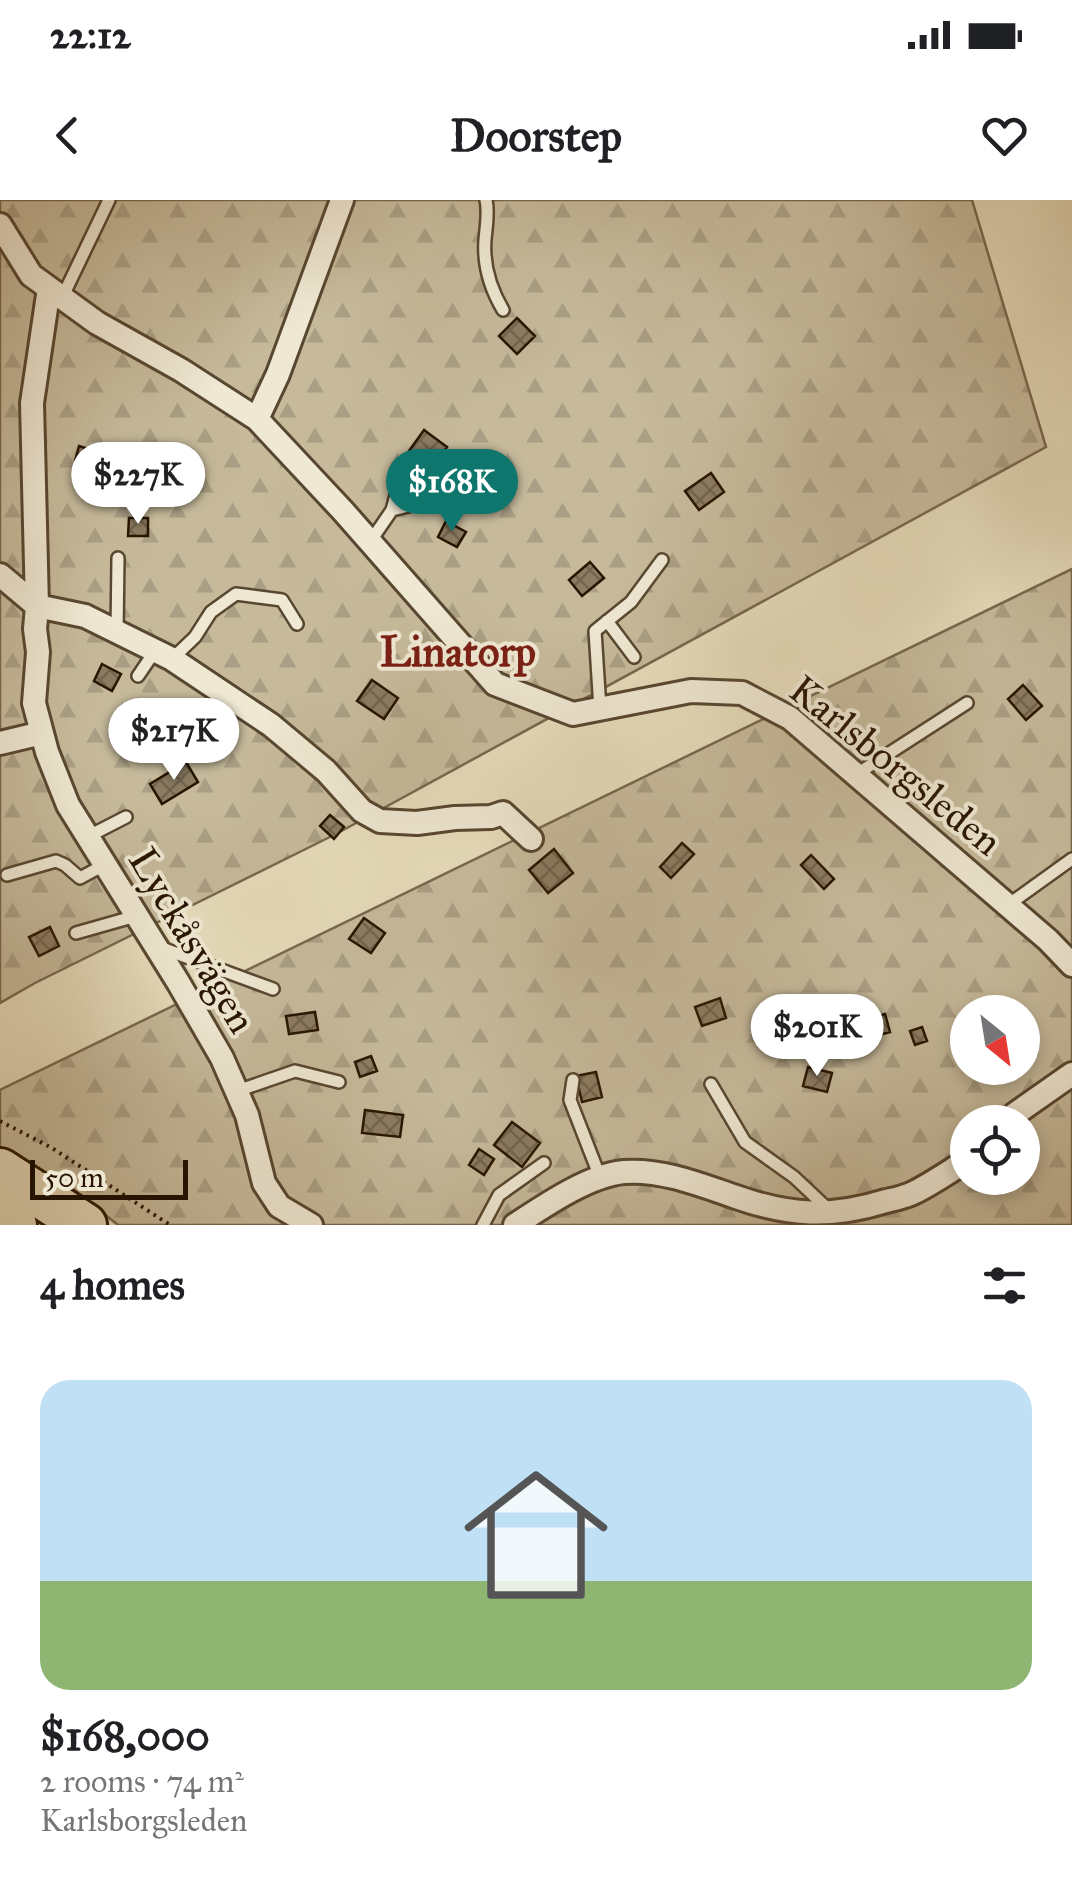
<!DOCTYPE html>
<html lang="en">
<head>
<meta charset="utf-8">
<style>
	body { margin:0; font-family:"IM FELL Great Primer",serif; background:#f2f2f2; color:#202124; height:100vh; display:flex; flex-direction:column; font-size:38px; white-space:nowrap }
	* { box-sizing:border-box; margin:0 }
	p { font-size:32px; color:#757577 }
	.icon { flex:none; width:55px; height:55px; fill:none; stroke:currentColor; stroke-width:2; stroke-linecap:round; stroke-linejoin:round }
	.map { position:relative; height:1025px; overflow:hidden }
	.panel { display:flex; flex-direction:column; background:#fff; flex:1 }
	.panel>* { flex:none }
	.needle { width:65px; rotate:150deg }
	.controls { position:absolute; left:950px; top:795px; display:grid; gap:20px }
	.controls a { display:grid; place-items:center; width:90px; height:90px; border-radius:50%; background:#fff; box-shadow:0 5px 15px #0003; font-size:50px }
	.scale { position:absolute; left:30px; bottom:25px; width:158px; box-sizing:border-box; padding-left:10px; border:5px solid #281501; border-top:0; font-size:28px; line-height:35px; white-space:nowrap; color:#281501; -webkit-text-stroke:8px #efe8d3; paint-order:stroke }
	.price { position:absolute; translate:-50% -85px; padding:0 22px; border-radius:35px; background:#fff; color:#222; font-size:32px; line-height:65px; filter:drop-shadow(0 2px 5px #0008) }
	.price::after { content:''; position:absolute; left:50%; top:60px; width:30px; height:22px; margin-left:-15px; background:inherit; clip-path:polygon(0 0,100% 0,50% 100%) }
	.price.selected { background:#0f766e; color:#fff }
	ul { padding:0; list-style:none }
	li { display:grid; align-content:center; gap:20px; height:530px; padding:0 40px }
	li span { display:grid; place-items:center; height:310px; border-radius:30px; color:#555 }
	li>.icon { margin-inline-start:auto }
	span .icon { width:180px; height:180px; fill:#fffc; stroke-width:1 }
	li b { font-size:42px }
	h2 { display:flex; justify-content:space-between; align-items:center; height:120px; padding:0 40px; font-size:42px }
	.status { display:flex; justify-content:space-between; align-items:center; height:70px; padding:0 50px; background:#fff; direction:ltr }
	.status svg { height:28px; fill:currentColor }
	header { display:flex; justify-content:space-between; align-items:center; height:130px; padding:0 40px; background:#fff; font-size:45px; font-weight:700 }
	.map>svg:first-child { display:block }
	.forest { fill:url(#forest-firs); stroke:#77684e; stroke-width:2.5; fill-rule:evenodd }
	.building { fill:url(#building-cross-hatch); stroke:#281501; stroke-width:2.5 }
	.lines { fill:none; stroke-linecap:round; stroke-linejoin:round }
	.service-casing { stroke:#584730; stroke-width:16 }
	.minor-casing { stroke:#584730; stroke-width:28 }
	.motorway-casing { stroke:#281501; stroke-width:48 }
	.path { stroke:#281501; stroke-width:4; stroke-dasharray:2.5 5; stroke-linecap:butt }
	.service { stroke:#efe8d3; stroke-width:11 }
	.minor { stroke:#efe8d3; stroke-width:22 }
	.motorway { stroke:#e6dcbb; stroke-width:42 }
	.labels { text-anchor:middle; stroke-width:8; stroke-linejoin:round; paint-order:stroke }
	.street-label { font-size:40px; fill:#281501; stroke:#efe8d3 }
	.neighbourhood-label { font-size:42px; font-weight:bold; fill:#7a1f14; stroke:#efe8d3 }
</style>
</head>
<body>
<div class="status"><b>22:12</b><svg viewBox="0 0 49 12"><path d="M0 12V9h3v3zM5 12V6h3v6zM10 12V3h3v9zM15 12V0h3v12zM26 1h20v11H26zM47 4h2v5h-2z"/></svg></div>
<header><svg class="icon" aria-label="back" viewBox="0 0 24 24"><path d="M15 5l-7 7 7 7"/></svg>Doorstep<svg class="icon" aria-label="heart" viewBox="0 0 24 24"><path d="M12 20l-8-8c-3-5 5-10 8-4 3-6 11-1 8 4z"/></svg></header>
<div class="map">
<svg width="1072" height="1025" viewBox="0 0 1072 1025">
	<defs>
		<pattern id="forest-firs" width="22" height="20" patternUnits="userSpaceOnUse" patternTransform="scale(2.5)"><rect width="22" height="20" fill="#c6ba9b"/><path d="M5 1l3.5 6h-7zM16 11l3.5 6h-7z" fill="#aa9f84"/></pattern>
		<pattern id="building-cross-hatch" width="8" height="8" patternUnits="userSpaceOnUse" patternTransform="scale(2.5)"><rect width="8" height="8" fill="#8b7c62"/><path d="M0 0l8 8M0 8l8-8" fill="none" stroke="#72644e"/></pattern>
	</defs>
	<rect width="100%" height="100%" fill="#e6dcbb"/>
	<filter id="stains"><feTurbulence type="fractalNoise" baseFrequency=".002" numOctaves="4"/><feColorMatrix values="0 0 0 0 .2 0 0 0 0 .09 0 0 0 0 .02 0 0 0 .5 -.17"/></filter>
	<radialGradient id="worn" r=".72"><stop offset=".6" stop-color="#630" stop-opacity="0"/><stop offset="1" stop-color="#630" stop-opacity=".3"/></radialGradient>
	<path class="forest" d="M0,0H972L1046,247L336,634L35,783L0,803Z
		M1072,369V1025H118L72,988L0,948V890ZM968,812H1022V868H968ZM968,922H1022V978H968Z"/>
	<path class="building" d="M517,118L535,136L517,154L499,136Z
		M424,230L447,247L432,267L409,251Z
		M79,246L101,253L96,267L75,261Z
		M711,273L724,292L699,310L685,291Z
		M129,318H148V336H128Z
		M446,321L466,332L457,347L438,337Z
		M590,362L604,378L582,396L569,380Z
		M102,464L121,474L112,491L94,481Z
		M372,480L398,498L384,519L357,501Z
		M1023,485L1042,506L1026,520L1008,499Z
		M186,562L198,582L162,604L150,584Z
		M330,615L344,627L334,639L320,626Z
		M682,643L694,654L671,678L660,667Z
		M554,649L573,673L548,693L529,670Z
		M811,655L834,679L824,689L801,665Z
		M364,718L385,733L371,753L349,739Z
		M50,727L59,746L39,756L29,737Z
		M720,798L726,818L702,826L695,807Z
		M315,812L318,830L289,834L286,816Z
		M885,814L890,832L875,836L870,818Z
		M922,827L927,841L915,845L910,831Z
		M371,856L377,871L360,877L355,862Z
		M808,867L832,873L827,892L803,886Z
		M596,872L602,897L582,902L576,876Z
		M365,910L403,915L400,937L362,933Z
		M512,922L540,943L522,967L494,945Z
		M479,949L494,959L484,975L469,965Z"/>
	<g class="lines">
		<g class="service-casing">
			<path id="service" d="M486,0C489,13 486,27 485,40C483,66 490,88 503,110
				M62,98L109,0
				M392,310L482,288
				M370,342L392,310L403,269
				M607,421L634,457
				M117,432L118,358
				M172,459L195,437L211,412L236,394L282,400L297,424
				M138,476L155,451
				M600,509L595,431L631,402L662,360
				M857,574L967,503
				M87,637L126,617
				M7,675L56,661L65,665L80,678L104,665
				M1008,705L1072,659
				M76,733L136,716
				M159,747L273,789
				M573,880L570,900L600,977
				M711,884L745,942L794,977L828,1009
				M237,891L295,871L339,882
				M483,1025L499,995L544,963"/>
		</g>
		<g class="minor-casing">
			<path id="minor" d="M0,25L31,75L97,123L181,170L257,219L343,311L495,484L573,514L691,491L742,493L790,518L1048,740L1072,765
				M49,88L32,203L37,406L85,416L172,459L271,525L326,571L362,611L380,621L417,623L455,618L491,617L503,613L531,639
				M257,219L278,174L342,0
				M0,375L37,406L35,429L38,452L34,503L47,552L68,605L178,782L222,858L247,915L264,983L279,1006L311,1025
				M0,543L42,533
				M1007,922L1015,914L1072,874
				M515,1025C544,1006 589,975 624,972C662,969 701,985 736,997C790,1016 831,1018 886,1001C895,999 906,997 915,992C933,983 950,971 968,960"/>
		</g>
		<g class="motorway-casing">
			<path id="motorway" d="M0,970L85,1025
				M0,1016L15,1025"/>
		</g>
		<path class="path" d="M0,921L52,948L170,1025"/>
		<use href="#service" class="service"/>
		<use href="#minor" class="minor"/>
		<use href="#motorway" class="motorway"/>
	</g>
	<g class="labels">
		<g class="street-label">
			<text transform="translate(896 565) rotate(39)" y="14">Karlsborgsleden</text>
			<text transform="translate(193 740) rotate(59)" y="14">Lyckåsvägen</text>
		</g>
		<g class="neighbourhood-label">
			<text x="458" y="466">Linatorp</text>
		</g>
	</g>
	<rect width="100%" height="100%" filter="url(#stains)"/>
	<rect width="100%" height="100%" fill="url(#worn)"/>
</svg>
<div class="controls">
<a><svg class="needle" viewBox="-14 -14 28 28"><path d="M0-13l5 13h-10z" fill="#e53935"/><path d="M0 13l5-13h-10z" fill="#757577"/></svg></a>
<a><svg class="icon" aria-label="locate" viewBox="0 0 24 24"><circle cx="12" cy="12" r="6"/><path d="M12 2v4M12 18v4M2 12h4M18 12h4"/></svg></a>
</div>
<div class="scale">50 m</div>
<b class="price" style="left:138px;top:327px">$227K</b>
<b class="price selected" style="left:452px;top:334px">$168K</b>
<b class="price" style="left:174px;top:583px">$217K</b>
<b class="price" style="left:817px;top:879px">$201K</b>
</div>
<section class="panel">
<h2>4 homes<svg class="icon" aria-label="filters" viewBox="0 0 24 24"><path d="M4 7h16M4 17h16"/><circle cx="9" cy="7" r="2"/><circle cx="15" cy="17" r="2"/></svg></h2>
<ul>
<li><span style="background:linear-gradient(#bfe0f5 65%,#8fb573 0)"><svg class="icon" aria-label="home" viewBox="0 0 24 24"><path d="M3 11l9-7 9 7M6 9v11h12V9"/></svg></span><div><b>$168,000</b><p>2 rooms · 74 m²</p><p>Karlsborgsleden</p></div></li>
</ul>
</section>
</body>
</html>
